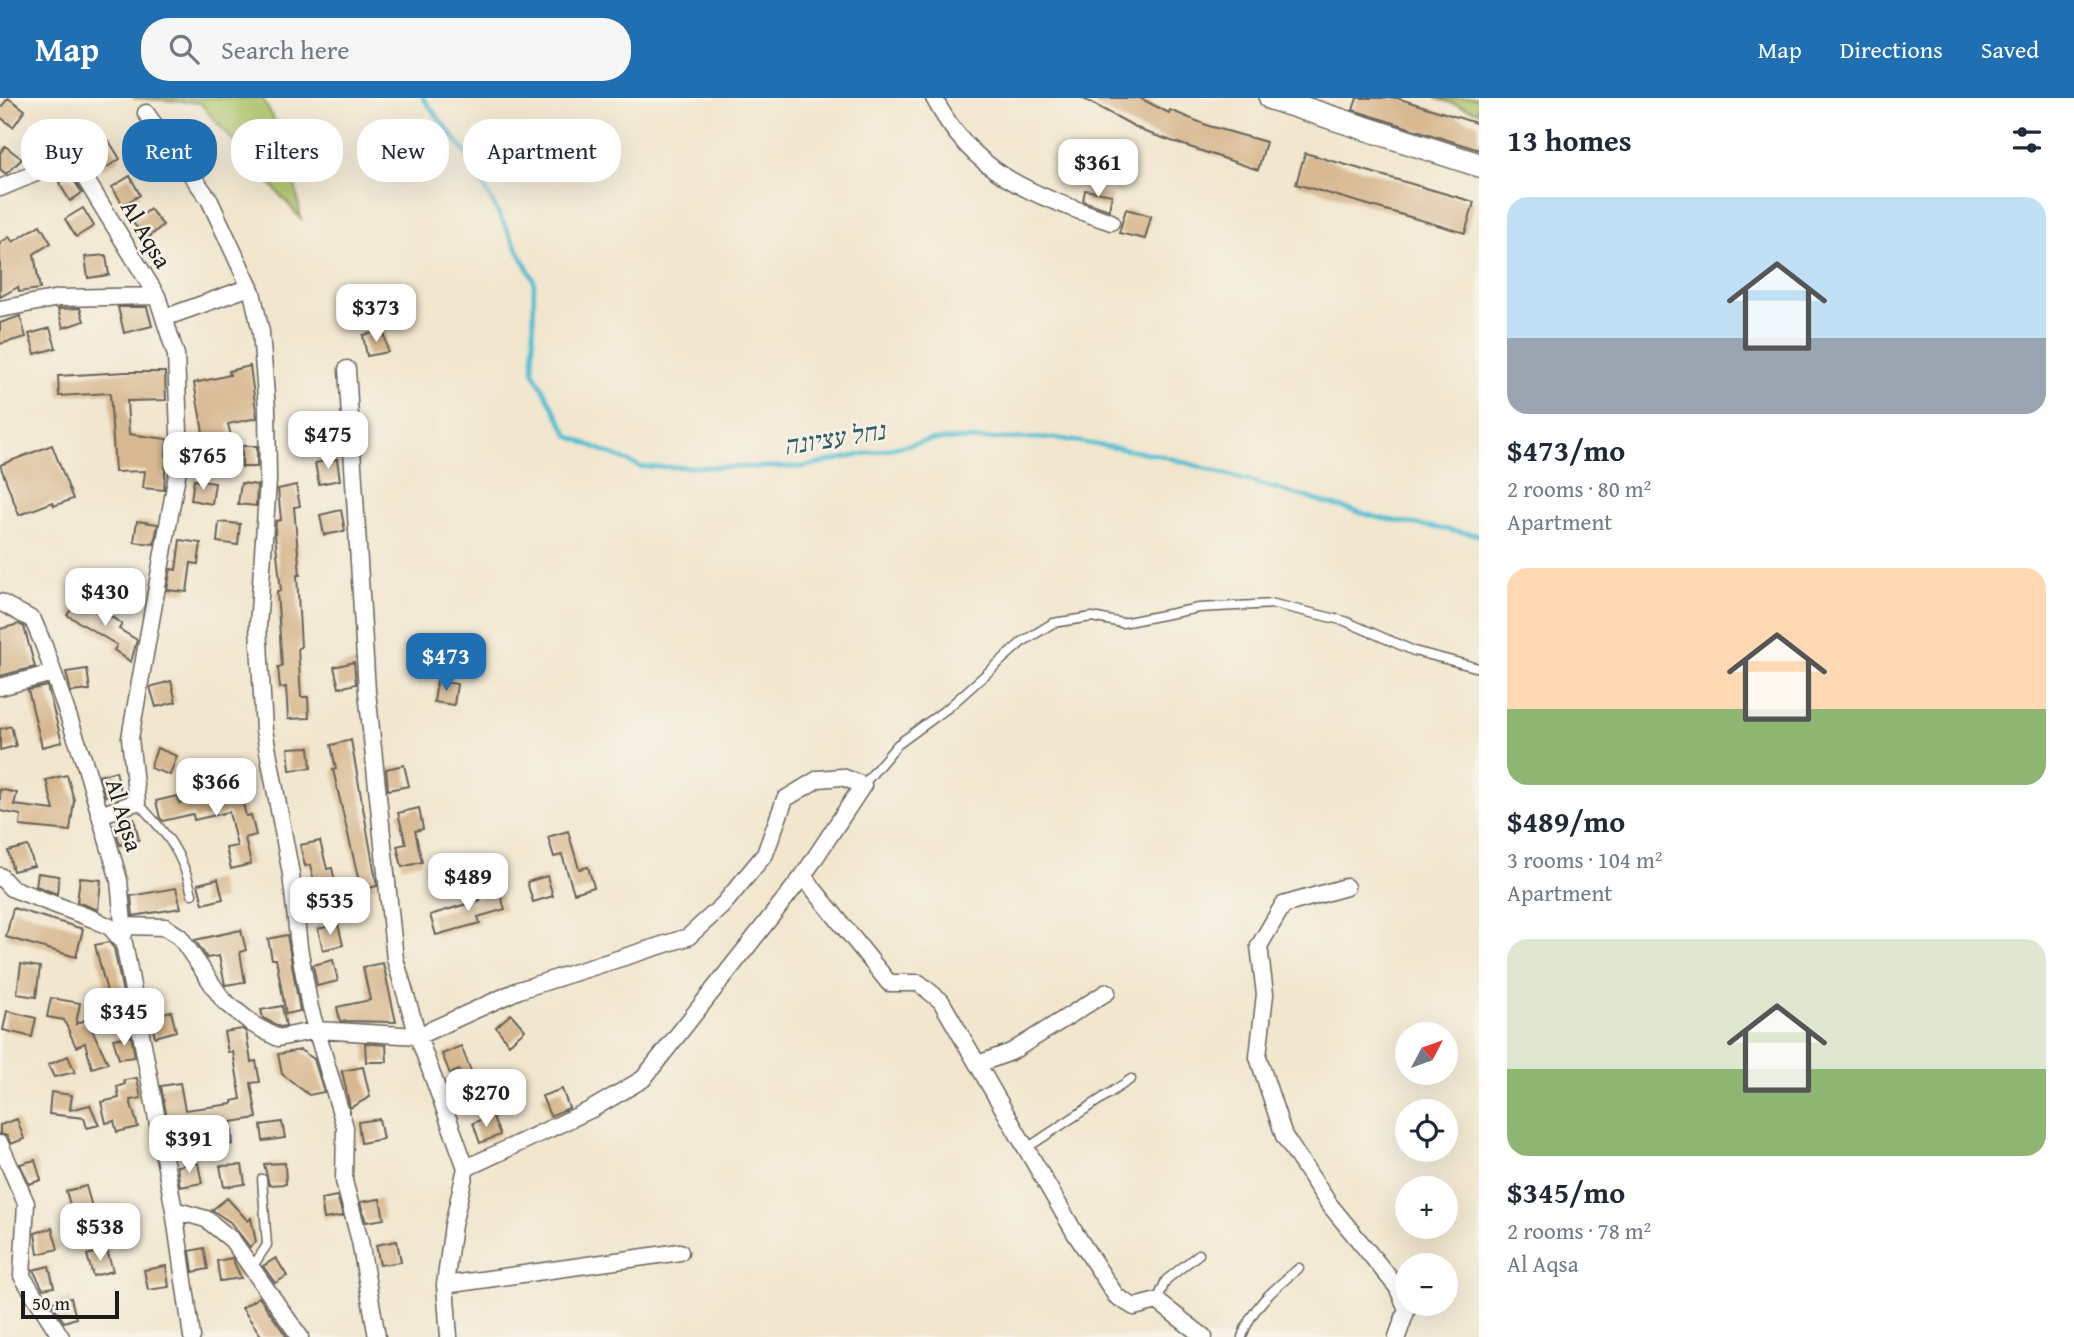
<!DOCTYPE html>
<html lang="en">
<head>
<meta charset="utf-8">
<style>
	body { margin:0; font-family:"Gentium Book Plus","Frank Ruhl Libre",serif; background:#f6f6f7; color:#1f2937; height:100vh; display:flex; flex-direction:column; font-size:26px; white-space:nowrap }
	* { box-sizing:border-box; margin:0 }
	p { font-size:23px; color:#747a83 }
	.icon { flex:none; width:38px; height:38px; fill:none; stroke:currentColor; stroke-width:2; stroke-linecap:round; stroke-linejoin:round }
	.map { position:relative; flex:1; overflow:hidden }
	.sheet { display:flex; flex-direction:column; background:#fff; width:595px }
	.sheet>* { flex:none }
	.banner { position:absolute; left:21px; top:21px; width:665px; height:63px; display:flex; gap:14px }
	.needle { width:46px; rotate:49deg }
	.buttons { position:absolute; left:1395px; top:924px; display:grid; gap:14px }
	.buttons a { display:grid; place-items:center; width:63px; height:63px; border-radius:50%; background:#fff; box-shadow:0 7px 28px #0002; font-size:35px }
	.scale { position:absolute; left:21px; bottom:18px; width:98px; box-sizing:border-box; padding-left:7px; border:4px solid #1c1c1c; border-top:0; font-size:19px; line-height:24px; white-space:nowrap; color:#1c1c1c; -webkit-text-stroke:5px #f7f3e8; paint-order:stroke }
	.price { position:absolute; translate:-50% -60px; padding:0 16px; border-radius:14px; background:#fff; color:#222; font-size:23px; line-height:46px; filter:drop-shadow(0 2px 4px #0008) }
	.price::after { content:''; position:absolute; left:50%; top:42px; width:21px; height:16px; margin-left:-10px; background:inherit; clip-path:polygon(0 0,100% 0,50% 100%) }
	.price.on { background:#1f6fb2; color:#fff }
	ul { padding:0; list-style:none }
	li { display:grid; align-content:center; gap:14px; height:371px; padding:0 28px }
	li span { display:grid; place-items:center; height:217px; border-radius:21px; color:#555 }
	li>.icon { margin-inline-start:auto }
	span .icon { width:126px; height:126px; fill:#fffc; stroke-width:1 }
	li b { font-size:30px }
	h2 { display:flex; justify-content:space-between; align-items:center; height:84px; padding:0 28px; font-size:30px }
	.pill { padding:0 24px; border-radius:28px; background:#fff; box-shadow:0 7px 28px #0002; font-size:24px; line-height:63px }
	.pill.on { background:#1f6fb2; color:#fff }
	header { display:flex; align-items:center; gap:42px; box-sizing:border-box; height:98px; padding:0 35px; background:#1f6fb2; color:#fff }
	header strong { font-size:33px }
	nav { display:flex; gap:38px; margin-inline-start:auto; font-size:24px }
	.search { width:490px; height:63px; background:#f6f6f7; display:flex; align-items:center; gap:18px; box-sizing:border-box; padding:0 24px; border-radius:28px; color:#747a83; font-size:26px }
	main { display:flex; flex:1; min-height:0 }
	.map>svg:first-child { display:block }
	.green { fill:#abc268; stroke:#646f42; stroke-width:2 }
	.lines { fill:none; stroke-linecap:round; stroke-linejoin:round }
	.stream { stroke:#54bed1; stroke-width:4.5 }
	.building { fill:#d8b890 }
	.lane-casing { stroke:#67635a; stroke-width:11 }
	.street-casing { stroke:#67635a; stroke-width:19 }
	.secondary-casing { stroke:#67635a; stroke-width:26 }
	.lane { stroke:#fff; stroke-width:8 }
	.street { stroke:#fff; stroke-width:16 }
	.secondary { stroke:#fff; stroke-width:23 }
	.labels { text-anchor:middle; stroke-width:5; stroke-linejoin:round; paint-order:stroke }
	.street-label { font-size:24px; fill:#1c1c1c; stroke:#f7f3e8 }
	.water-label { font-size:26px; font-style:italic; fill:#325d64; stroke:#f7f3e8 }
</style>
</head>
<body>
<header>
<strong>Map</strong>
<div class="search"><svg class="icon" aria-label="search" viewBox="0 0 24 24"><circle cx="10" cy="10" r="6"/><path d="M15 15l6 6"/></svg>Search here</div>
<nav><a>Map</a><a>Directions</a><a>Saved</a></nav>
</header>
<main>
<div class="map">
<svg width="1479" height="1239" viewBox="0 0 1479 1239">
	<rect width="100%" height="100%" fill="#f7f3e8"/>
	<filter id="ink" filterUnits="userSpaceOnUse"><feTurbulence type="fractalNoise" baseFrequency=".0143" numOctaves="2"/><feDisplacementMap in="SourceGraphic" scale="14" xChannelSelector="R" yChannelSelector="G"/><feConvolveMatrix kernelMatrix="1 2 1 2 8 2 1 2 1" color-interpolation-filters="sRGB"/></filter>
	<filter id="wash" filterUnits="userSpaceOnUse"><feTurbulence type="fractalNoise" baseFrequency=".00686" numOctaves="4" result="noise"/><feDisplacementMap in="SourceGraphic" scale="28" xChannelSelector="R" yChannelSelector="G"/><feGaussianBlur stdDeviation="1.57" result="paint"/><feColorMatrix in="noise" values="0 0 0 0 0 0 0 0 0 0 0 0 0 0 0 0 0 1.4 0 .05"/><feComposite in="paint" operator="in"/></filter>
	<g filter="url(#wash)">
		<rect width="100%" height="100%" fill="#f2e6ce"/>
		<path class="green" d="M133,0H262L289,48L301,121L200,5Z
			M1435,0H1479V14Z"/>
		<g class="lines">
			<path class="stream" d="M423,0L466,55L534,182L533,273L569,338L641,369H802L931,342L1056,340L1159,357L1379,420L1479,437"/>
		</g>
		<g id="blocks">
			<path class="building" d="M8,0L25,12L13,29L0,19V11Z
				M1082,0H1140L1169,15L1170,12L1209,28L1266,44L1258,72L1145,34Z
				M1357,0H1397L1479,26V52L1353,12Z
				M109,43L120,61L102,72L91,54Z
				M5,48L22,61L6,76L0,71V55Z
				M1305,55L1474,104L1465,135L1296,86Z
				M130,78L140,97L123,107L112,89Z
				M68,79L73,81L82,95L70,103L59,85Z
				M1085,92L1112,97L1109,112L1083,103Z
				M83,110L94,128L76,139L65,121Z
				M150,111L163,127L147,141L133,125Z
				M1126,111L1151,118L1145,141L1119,135Z
				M40,127L51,145L34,156L40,191L19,194L18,189L0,199V145L9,139L13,144Z
				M106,157L109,177L88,180L85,159Z
				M118,209H147L152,228L124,235Z
				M80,210L84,223L63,230L58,211Z
				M20,218L26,239L0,246V225Z
				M50,230L56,250L35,256L29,236Z
				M384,233L388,254L367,258L363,237Z
				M250,268L257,320L228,326L231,338L205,345L194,285L230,277L229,273Z
				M126,274H165L166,302L127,303L129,336L167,341L164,392L143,390L145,373L115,374L110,295L59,298L58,278Z
				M52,347L73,401L54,408L53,404L19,417L0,367Z
				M242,348H257V369H242Z
				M337,361L340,382L319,386L315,365Z
				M194,382L215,385L212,406L191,402Z
				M241,385L257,387L256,408L238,406Z
				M296,387L300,408L294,409L300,477H297L301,549L298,550L301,599H308L309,620L288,621L286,589L280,590L278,569L282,568L277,493H281L275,436L276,423L281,422L278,391Z
				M341,412L345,433L324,437L320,417Z
				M137,423L158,426L154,446L134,444Z
				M219,424L240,426L238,447L217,444Z
				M180,442L201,445L198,466L191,465L187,494L167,492L171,471L176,472Z
				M119,475L141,478L138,498L117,496Z
				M79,501L102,518L104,514L122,526L119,531L137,542L131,564L114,552L117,547L67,517Z
				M19,526L24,529L35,569L0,578V531Z
				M354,564L356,586L339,590L334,569Z
				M87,571L90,592L71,594L66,574Z
				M171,583L176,604L156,609L150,589Z
				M437,583L457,586L454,607L434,604Z
				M47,588L62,644L42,649L28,592Z
				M11,628L16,648L0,652V631Z
				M351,642L377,788L361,792L333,672L336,671L331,647Z
				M309,649L311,670L290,672L288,650Z
				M157,650L177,658L170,677L150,670Z
				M404,667L409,688L388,692L386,671Z
				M116,673L121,693L105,698L99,678Z
				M67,677L74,702L70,733L20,728L21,717L0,713V691L17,695L14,707L54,712L46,682Z
				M239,689L246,718L251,717L256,737L245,740L251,766L231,771L226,750L237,748L229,714L194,722L193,716L163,723L160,720L156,703L177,698L179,705Z
				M419,710L423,731L415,733L422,764L402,769L397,748L406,746L398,715Z
				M134,721L139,742L120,747L114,727Z
				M568,733L579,771L588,769L594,789L574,795L562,757L554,759L548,739Z
				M320,743L327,771L332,770L337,791L317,796L310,767L305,768L300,747Z
				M28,748L34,768L13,773L8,753Z
				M38,775L59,778L57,796L36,788Z
				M547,778L553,798L533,804L527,784Z
				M80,780L101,782L98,812L77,804Z
				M218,781L223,801L203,806L198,786Z
				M176,790L181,810L133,818L131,798Z
				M498,790L505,811L478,819L480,825L436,837L430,817L480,802L478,796Z
				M13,810L83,831L76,859L6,839Z
				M338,826L343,847L323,852L318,831Z
				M241,832L246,852L240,854L245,884L225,887L219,858L207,860L195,842Z
				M287,837L300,913L286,916L276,861H272L268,841Z
				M109,844L114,850L126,910L107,915L102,895L107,894L95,847Z
				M333,862L338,883L317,888L313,867Z
				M383,865L396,924L340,923L337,909L370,902L363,869Z
				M21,866L40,869L36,899L17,896Z
				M51,900L80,905L76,926L87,921L108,965L92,970L85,945L76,949L64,922L47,919Z
				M282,908L286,928L280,929L263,920L261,912Z
				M7,913L36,920L32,939L3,932Z
				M171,913L176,933L155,939L150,919Z
				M511,916L525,932L509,946L496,929Z
				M242,931L246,934L251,964L256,963L260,984L251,985L257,1020L231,1024L233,1046L200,1050L199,1042L172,1046L161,988L180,985L185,1012L232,1006V1003L241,1001L233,954H228L224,934Z
				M131,938L135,959L119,961L113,941Z
				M365,945L386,947L387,964H366Z
				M461,948L473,978L482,974L490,994L470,1002L459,972L450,976L442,956Z
				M300,952L314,961L324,994L309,997L282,976L278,956Z
				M68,958L75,974L54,979L48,967Z
				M363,969L370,999L350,1010L342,973Z
				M137,980L141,1000L130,1002L138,1029L117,1034L114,1023L106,1025L101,1004L119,1000L117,989L125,986L124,982Z
				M562,991L569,1010L550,1018L542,998Z
				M51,994L72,997L70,1012L90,1007L99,1027L87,1030L84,1020L49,1016Z
				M492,1017L500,1037L480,1045L473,1025Z
				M17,1021L24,1041L11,1046L7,1038L0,1036V1027Z
				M379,1021L383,1041L361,1045L358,1024Z
				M282,1024L285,1040L263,1043L261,1027Z
				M35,1062L41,1082L29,1086L20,1066Z
				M198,1065L202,1085L180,1089L177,1068Z
				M285,1065L286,1086L269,1087L264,1066Z
				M242,1067L245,1086L224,1089L220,1068Z
				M86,1088L92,1109L72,1114L66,1093Z
				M337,1098L343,1118L324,1121L321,1101Z
				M227,1100L248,1123L251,1120L256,1144L250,1149L230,1124L212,1112Z
				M380,1101L384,1121L366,1124L360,1104Z
				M52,1130L58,1151L38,1156L35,1135Z
				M397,1143L401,1164L380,1167L376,1147Z
				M204,1150L208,1171L193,1174L190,1153Z
				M107,1152L113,1173L93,1178L87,1157Z
				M232,1160L241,1180L220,1183L217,1163Z
				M276,1160L287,1178L275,1185L263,1168Z
				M49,1168L54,1189L43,1191L33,1172Z
				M166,1168L169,1189L148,1192L144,1172Z
				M259,1199L287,1239H262L242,1210Z
				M71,1200L76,1220L64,1224L51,1204Z"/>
		</g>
	</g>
	<g filter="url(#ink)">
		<use href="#blocks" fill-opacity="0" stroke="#67635a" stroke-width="2"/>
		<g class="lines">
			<g class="lane-casing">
				<path id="lane" d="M863,687L897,647L949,609L1022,544L1053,525L1092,519L1122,525L1199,510L1274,506L1345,523L1414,553L1479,570
					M137,704C167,736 182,753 192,796
					M1027,1050L1131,981
					M251,1171L267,1147L262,1081
					M1157,1203L1166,1182L1199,1156
					M1242,1239C1252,1208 1274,1191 1299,1170"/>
			</g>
			<g class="street-casing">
				<path id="street" d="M934,0C973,77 1034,97 1111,124
					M146,15L209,101L252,194L261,234L267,311L268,383L258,528L264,632L291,776L299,849L310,910L345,1029L344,1083L360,1143L377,1239
					M0,90L60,65L80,72L157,198L59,200L0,211
					M164,220L250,189
					M347,271L367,593L395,861L418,938L466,1070
					M0,504L33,522L44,548L86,669L119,782L124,836
					M0,589L53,575
					M100,717L137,704L130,640L180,360L176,257L157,198
					M0,778L11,790L93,821L110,829L124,845L174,1112L192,1239
					M803,778L889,885H919L941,903L1075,1135L1116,1198L1134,1209L1157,1203L1204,1239
					M1346,789L1283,807L1259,848L1265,896L1258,959L1284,1038L1329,1106L1397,1189L1407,1211L1397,1239
					M124,828L165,829L180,839L223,902L254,927L278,940L317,932L418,938L519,892L688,839L723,807L765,756L785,701L818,681L842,679L863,687L803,778L643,981L592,1011L466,1070L453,1127L445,1187L449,1239
					M978,966L1011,954L1107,894
					M0,1046L26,1105L22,1178L61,1239
					M174,1112L206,1121L232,1142L300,1239
					M445,1187L680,1154"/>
			</g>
			<g class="secondary-casing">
				<path id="secondary" d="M1271,0L1479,67"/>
			</g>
			<use href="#lane" class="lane"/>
			<use href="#street" class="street"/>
			<use href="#secondary" class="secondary"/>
		</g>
	</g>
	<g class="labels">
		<g class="street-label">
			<text transform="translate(146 136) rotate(59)" y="8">Al Aqsa</text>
			<text transform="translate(124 717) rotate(73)" y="8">Al Aqsa</text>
		</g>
		<g class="water-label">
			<text transform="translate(834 340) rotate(-9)" y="9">נחל עציונה</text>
		</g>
	</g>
</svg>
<div class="buttons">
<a><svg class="needle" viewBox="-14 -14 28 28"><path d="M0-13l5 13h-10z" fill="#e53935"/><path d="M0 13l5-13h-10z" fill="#747a83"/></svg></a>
<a><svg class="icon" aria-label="locate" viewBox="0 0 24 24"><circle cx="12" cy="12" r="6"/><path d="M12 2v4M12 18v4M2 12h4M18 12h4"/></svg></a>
<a>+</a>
<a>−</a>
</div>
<div class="scale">50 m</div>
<b class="price" style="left:1098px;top:101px">$361</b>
<b class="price" style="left:376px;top:246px">$373</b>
<b class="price" style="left:328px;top:373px">$475</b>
<b class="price" style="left:203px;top:394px">$765</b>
<b class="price" style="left:105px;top:530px">$430</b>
<b class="price on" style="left:446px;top:595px">$473</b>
<b class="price" style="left:216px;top:720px">$366</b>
<b class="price" style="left:468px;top:815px">$489</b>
<b class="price" style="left:330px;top:839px">$535</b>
<b class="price" style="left:124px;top:950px">$345</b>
<b class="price" style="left:486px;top:1031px">$270</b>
<b class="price" style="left:189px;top:1077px">$391</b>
<b class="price" style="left:100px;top:1165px">$538</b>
<div class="banner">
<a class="pill">Buy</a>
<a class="pill on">Rent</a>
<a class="pill">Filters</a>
<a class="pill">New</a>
<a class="pill">Apartment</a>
</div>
</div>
<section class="sheet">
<h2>13 homes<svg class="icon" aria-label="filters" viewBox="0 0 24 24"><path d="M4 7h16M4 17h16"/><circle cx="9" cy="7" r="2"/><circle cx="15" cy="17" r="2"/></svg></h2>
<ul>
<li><span style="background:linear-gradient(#bfe0f5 65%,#9aa5b1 0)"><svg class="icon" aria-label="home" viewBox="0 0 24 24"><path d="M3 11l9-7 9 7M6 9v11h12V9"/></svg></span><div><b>$473/mo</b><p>2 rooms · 80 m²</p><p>Apartment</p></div></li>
<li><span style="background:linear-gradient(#ffd9b3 65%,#8fb573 0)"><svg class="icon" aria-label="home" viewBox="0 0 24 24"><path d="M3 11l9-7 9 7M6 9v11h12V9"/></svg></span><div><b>$489/mo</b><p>3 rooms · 104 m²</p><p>Apartment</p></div></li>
<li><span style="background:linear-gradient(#dfe7d0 60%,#8fb573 0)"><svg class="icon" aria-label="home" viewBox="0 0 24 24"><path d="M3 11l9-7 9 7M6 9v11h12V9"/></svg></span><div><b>$345/mo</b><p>2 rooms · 78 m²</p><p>Al Aqsa</p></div></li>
</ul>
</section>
</main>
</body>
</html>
